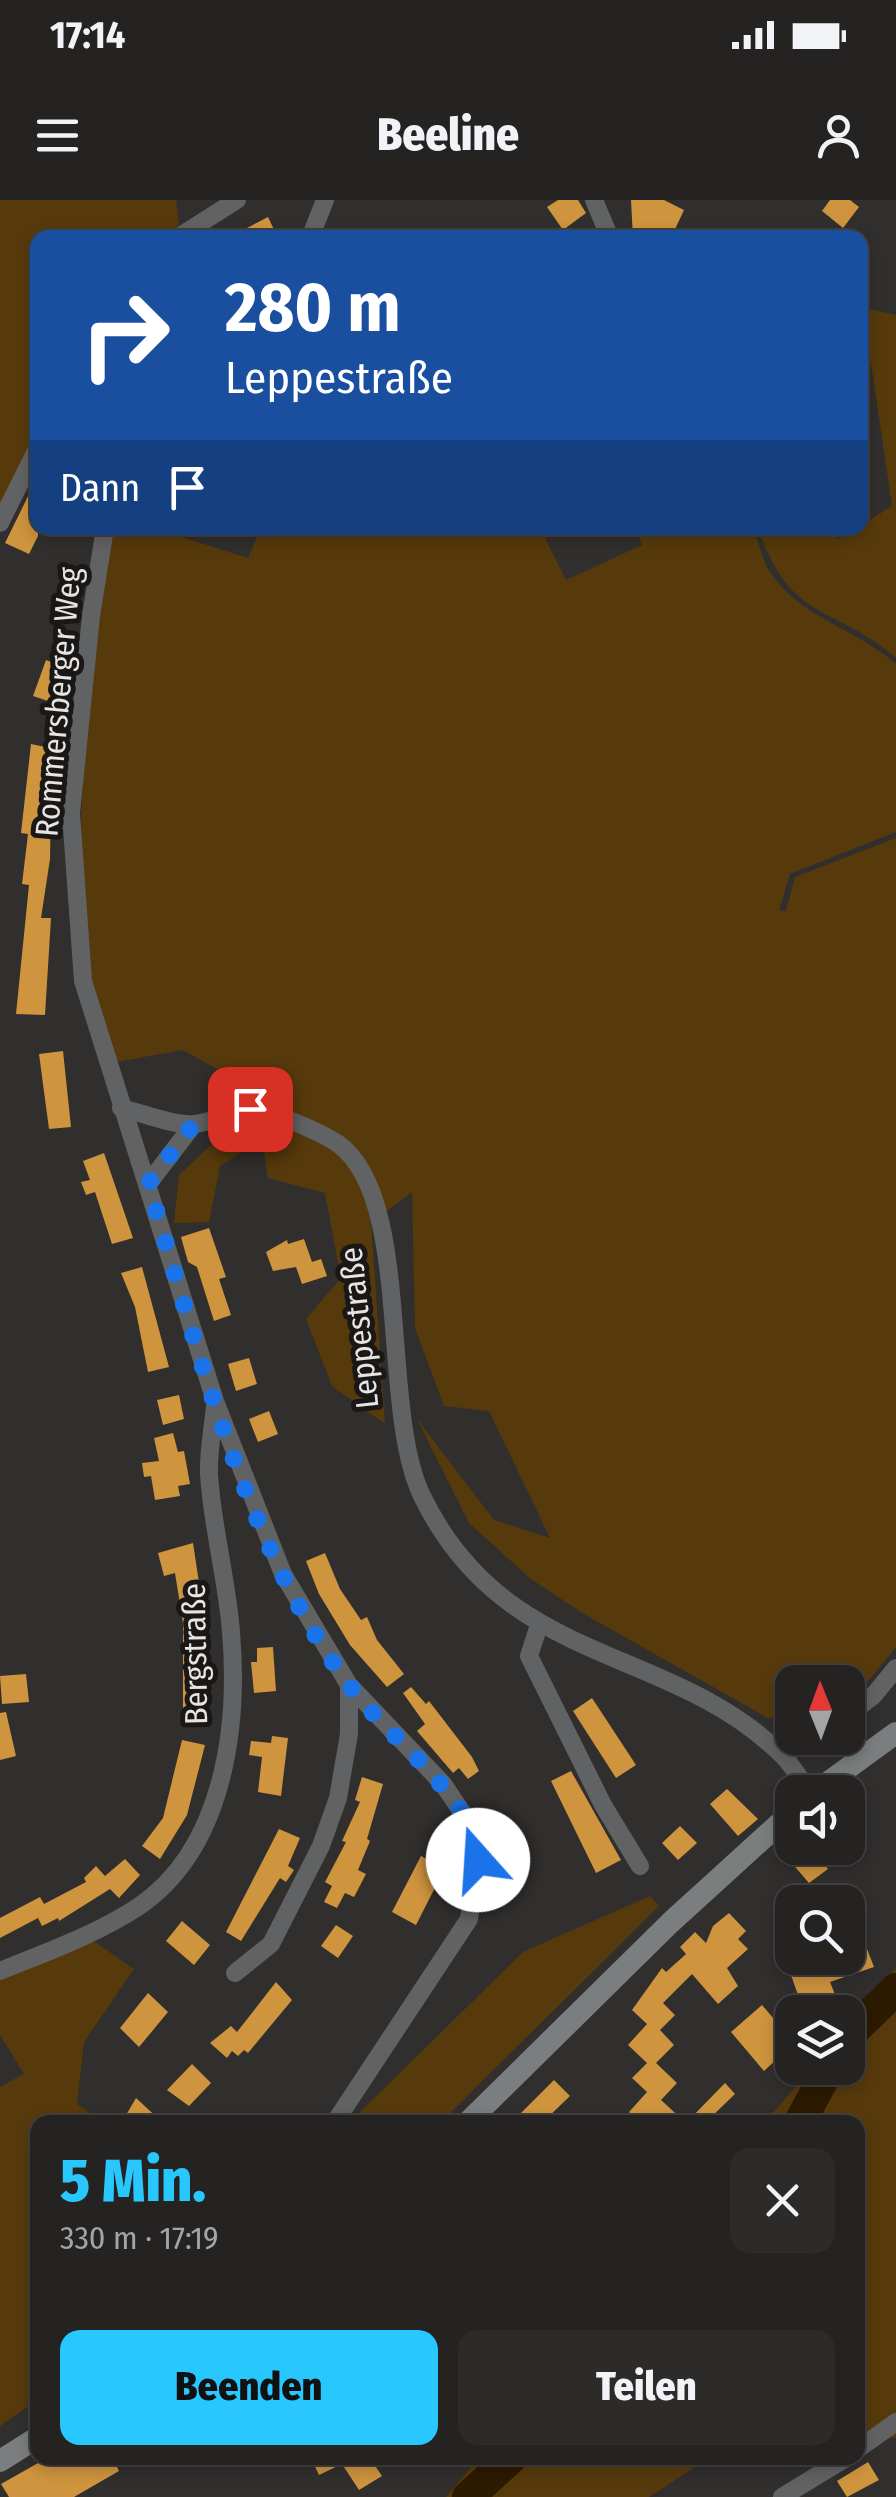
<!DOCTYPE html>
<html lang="de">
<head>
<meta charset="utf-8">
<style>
	body { margin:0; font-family:"Fira Sans Condensed",sans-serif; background:#2d2b2a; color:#f1f3f6; height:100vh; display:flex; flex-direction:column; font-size:38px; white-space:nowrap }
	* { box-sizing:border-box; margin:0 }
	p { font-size:32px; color:#a3a4a5 }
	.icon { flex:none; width:55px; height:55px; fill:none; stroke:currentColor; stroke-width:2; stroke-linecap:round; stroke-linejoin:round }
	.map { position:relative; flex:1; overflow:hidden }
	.details { position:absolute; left:30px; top:1915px; width:835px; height:350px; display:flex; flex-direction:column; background:#252322; border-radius:20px; box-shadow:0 5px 15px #0003,0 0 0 2px #424040 }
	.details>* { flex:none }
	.hud { position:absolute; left:30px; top:30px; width:838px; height:305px; border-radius:20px; box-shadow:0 5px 15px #0003,0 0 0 2px #424040; background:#1a4fa0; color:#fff; overflow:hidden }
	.needle { width:65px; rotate:359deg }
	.tools { position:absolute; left:775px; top:1465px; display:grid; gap:20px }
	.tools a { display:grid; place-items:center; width:90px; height:90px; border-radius:20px; background:#252322; box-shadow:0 5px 15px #0003,0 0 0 2px #424040; font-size:50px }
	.pin { position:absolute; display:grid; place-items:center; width:85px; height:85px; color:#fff; margin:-42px; border-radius:20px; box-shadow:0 5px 15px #0006 }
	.me { position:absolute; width:110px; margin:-55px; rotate:341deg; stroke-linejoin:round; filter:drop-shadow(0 0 8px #0008) }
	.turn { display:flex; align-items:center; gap:35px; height:210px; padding:0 30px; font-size:45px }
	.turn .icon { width:130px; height:130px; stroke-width:2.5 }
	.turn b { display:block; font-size:70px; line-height:85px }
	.then { display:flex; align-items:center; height:95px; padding:0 30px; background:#0003; gap:20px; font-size:38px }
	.round { display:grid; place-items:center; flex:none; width:105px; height:105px; border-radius:20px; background:#2d2b2a }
	.overview { display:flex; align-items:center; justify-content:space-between; height:170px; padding:0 30px }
	h1 { font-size:60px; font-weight:800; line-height:75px; color:#28c8ff }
	.cta { display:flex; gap:20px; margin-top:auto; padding:20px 30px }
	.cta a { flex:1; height:115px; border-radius:20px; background:#28c8ff; color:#111; font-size:40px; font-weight:800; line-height:115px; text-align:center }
	.cta a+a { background:#2d2b2a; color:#f1f3f6 }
	.status { display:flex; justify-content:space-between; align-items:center; height:70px; padding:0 50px; background:#252322; direction:ltr }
	.status svg { height:28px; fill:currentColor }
	header { display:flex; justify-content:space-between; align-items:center; height:130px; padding:0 30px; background:#252322; font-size:45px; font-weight:800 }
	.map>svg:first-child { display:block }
	.green { fill:#573a0c }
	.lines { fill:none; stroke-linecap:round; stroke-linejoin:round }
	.river { stroke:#2c1a01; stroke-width:32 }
	.building { fill:#ce943e }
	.minor { stroke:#606263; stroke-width:18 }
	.secondary { stroke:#7b7e7f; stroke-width:22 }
	.route { stroke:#1a73e8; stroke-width:18; stroke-dasharray:0 32.4 }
	.labels { text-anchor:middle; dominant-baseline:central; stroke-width:10; stroke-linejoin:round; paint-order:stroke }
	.street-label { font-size:32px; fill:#e7e5e4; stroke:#191817 }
</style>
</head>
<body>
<div class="status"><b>17:14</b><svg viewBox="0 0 49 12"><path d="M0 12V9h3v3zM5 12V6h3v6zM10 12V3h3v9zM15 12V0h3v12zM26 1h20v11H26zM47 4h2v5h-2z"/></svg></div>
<header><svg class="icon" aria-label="menu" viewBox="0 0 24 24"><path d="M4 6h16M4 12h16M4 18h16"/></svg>Beeline<svg class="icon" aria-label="person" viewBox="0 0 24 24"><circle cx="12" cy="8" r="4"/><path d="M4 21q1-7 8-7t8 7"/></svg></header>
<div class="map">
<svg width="896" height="2297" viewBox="0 0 896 2297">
	<rect width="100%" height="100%" fill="#312f2d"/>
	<path class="green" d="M0,0H176L179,24L168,37L38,38L37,237L0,312Z
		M863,108L896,115V458C831,402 792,425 758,328H823L839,339L892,306Z
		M110,328H153L248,358L261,328H540L566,380L642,345L636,328H754C758,341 762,360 770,372C801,419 856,428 896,464V632L790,674L779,710L786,711L795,677L896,638V1447L848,1506V1482H792V1516L768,1518L584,1414L531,1379L469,1323L417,1219L494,1320L550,1338L489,1211L444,1206L415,1128L412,992L371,1023L385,1224L332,1186L306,1119L341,1078L325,993L268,978L262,939L220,966L209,1022L174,1023L179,975L232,925L270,899L183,850L110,863C102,835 89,804 86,775C72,631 88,470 110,328Z
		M650,1696L659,1706L450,1913L436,1922H350L523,1752Z
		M86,1736L134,1769L84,1842L77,1904L104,1922H38L37,2200L0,2226V1887L24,1874L0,1835V1770Z
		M896,1768V2238L866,2240L858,2229V1922H765L812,1868H848V1825Z
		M479,2258H709L649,2297H446Z"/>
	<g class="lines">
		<path class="river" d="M848,1836L896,1789
			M800,1922L829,1868
			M468,2297L511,2258"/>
	</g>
	<path class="building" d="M558,0H578L586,13L563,30L547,7Z
		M631,0H664L684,10L671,38H633Z
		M830,0H850L859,7L843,28L822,11Z
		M268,17L278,38H228Z
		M38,276V336L29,354L5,343Z
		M46,460L67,468L54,503L33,496Z
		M31,544L55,549L44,595L51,596L50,659L41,718H51L45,815L16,814L29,685L22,684L28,634L21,633Z
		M63,851L71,927L49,929L39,854Z
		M104,953L133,1038L112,1044L95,992L86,995L81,982L90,980L83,961Z
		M209,1028L226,1077L219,1079L231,1115L214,1121L197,1067L188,1062L181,1037Z
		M304,1039L312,1062L321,1059L327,1076L302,1084L296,1067L273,1071L266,1052L287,1040L288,1044Z
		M142,1067L169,1167L148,1172L135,1107L121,1073Z
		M249,1158L257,1184L236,1191L228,1164Z
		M179,1195L184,1219L163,1225L157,1200Z
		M269,1211L278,1234L258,1242L249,1219Z
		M173,1233L178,1252L184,1251L190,1284L178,1286L180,1296L155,1300L151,1276L144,1277L142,1263L159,1261L154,1238Z
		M193,1343L206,1429L205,1515H183V1423L175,1373L164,1376L158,1353Z
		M325,1353L340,1389L361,1420L367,1417L377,1440L404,1474L387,1487L350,1445L319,1394L306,1361Z
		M273,1447L276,1491L254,1493L251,1462H257V1448Z
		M26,1474L29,1502L2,1504L0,1476Z
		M411,1487L426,1504L429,1501L472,1557L479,1571L468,1579L459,1568L453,1573L417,1531L425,1524L403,1493Z
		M592,1498L636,1565L616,1578L573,1511Z
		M6,1512L16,1556L0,1560V1513Z
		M272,1536L288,1538L281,1596L258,1592L262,1557L249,1555L251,1541L271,1543Z
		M182,1540L205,1545L187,1615L160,1659L142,1646L163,1618Z
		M571,1571L621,1660L596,1673L551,1581Z
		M362,1577L383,1584L367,1639L370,1641L358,1670L366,1674L354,1697L345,1693L337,1708L324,1702L332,1686L325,1682L346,1642L342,1641L360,1602L355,1600Z
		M727,1589L758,1619L738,1636L710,1604Z
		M680,1626L697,1643L678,1660L662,1643Z
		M279,1629L300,1638L288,1666L294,1670L286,1682L280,1678L241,1741L226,1732Z
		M800,1648H810L828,1669L809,1683L790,1661Z
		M421,1656L445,1668L416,1725L392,1712Z
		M125,1659L140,1675L119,1698L110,1689L59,1721L58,1718L42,1726L38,1718L0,1738V1718L40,1697L44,1704L86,1682L84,1678L96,1666L105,1676Z
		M849,1702L874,1767L830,1782L838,1802L804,1812L785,1758H848Z
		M729,1713L746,1731L738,1739L748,1749L727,1768L738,1786L718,1804L692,1774L663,1803L675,1815L660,1830L674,1845L656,1863L677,1883L661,1900L685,1922H639L629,1912L647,1892L632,1878L647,1863L628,1845L647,1824L632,1810L662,1768L666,1772L686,1754L680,1747L695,1732L706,1743L713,1726Z
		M182,1721L210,1745L194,1765L166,1741Z
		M336,1725L353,1736L338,1758L321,1746Z
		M276,1782L292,1800L248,1853L244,1850L238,1856L232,1851L227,1858L210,1843L231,1826L237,1832Z
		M148,1793L168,1812L139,1847L120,1828Z
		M762,1805L792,1840V1845L764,1871L731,1832Z
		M192,1864L211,1883L189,1906L167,1890Z
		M554,1880L570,1896L543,1922H527L519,1915Z
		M725,1883L735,1894L706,1922H687Z
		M136,1898L162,1922H122Z
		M47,2258H132L117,2267L119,2271L74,2297H9L1,2284Z
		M311,2258H370L382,2276L359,2290L342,2264L319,2275Z
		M868,2262L879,2280L847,2297L837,2281Z"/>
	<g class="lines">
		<path class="minor" d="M594,0L610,38
			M177,38L237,0
			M310,38L325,0
			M0,323L38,247
			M105,328L91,416L71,613L83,781L215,1201L283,1374L349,1485L443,1584L470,1624L478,1659L469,1719L335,1922
			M121,908C143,913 173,926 195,924C212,922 229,913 246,910C265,907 320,932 337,943C414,996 379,1207 422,1296C506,1469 670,1443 783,1556C793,1566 801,1581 810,1592
			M148,984L193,925
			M539,1425L529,1456L603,1605L640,1666
			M848,1515L873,1496L896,1468
			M784,1556L806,1538
			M0,1771C47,1752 95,1735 138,1707C224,1649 239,1527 231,1432C227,1379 212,1326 209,1274C208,1252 213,1228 215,1206
			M235,1773L271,1744L321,1646L338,1598L349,1534V1485
			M858,2249L896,2222
			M782,2297L846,2258"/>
		<path class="secondary" d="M815,1592L896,1533
			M468,1922L670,1723L792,1612
			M0,2261L38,2237"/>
	</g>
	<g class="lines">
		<path class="route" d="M250,909L193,925L148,984C199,1149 244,1344 349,1485C381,1527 425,1560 456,1604L470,1624L478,1660"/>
	</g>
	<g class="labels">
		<g class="street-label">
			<text transform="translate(58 502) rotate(-85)">Rommersberger Weg</text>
			<text transform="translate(359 1128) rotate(-96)">Leppestraße</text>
			<text transform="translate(195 1454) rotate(-91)">Bergstraße</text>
		</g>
	</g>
</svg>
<div class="tools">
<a><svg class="needle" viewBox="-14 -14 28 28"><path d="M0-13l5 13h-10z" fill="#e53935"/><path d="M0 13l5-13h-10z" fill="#a3a4a5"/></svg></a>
<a><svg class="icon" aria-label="sound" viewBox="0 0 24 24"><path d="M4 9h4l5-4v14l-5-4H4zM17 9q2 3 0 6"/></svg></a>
<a><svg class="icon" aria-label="search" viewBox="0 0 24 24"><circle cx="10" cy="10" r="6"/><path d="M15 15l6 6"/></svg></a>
<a><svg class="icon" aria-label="layers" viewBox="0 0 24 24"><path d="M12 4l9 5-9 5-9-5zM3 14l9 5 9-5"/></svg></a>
</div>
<div class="pin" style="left:250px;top:909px;background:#d93025"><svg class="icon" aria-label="arrive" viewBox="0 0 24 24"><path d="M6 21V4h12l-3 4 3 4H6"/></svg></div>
<svg class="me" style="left:478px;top:1660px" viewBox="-20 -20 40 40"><circle r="19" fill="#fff"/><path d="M0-13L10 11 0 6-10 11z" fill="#1a73e8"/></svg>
<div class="hud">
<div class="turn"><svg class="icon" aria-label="right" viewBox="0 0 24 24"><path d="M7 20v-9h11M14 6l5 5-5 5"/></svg><div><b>280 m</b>Leppestraße</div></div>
<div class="then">Dann<svg class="icon" aria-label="arrive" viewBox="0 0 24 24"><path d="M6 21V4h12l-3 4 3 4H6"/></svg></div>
</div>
<section class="details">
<div class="overview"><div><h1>5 Min.</h1><p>330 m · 17:19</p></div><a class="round"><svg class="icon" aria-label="close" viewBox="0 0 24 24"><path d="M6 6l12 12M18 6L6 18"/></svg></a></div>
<div class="cta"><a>Beenden</a><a>Teilen</a></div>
</section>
</div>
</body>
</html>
